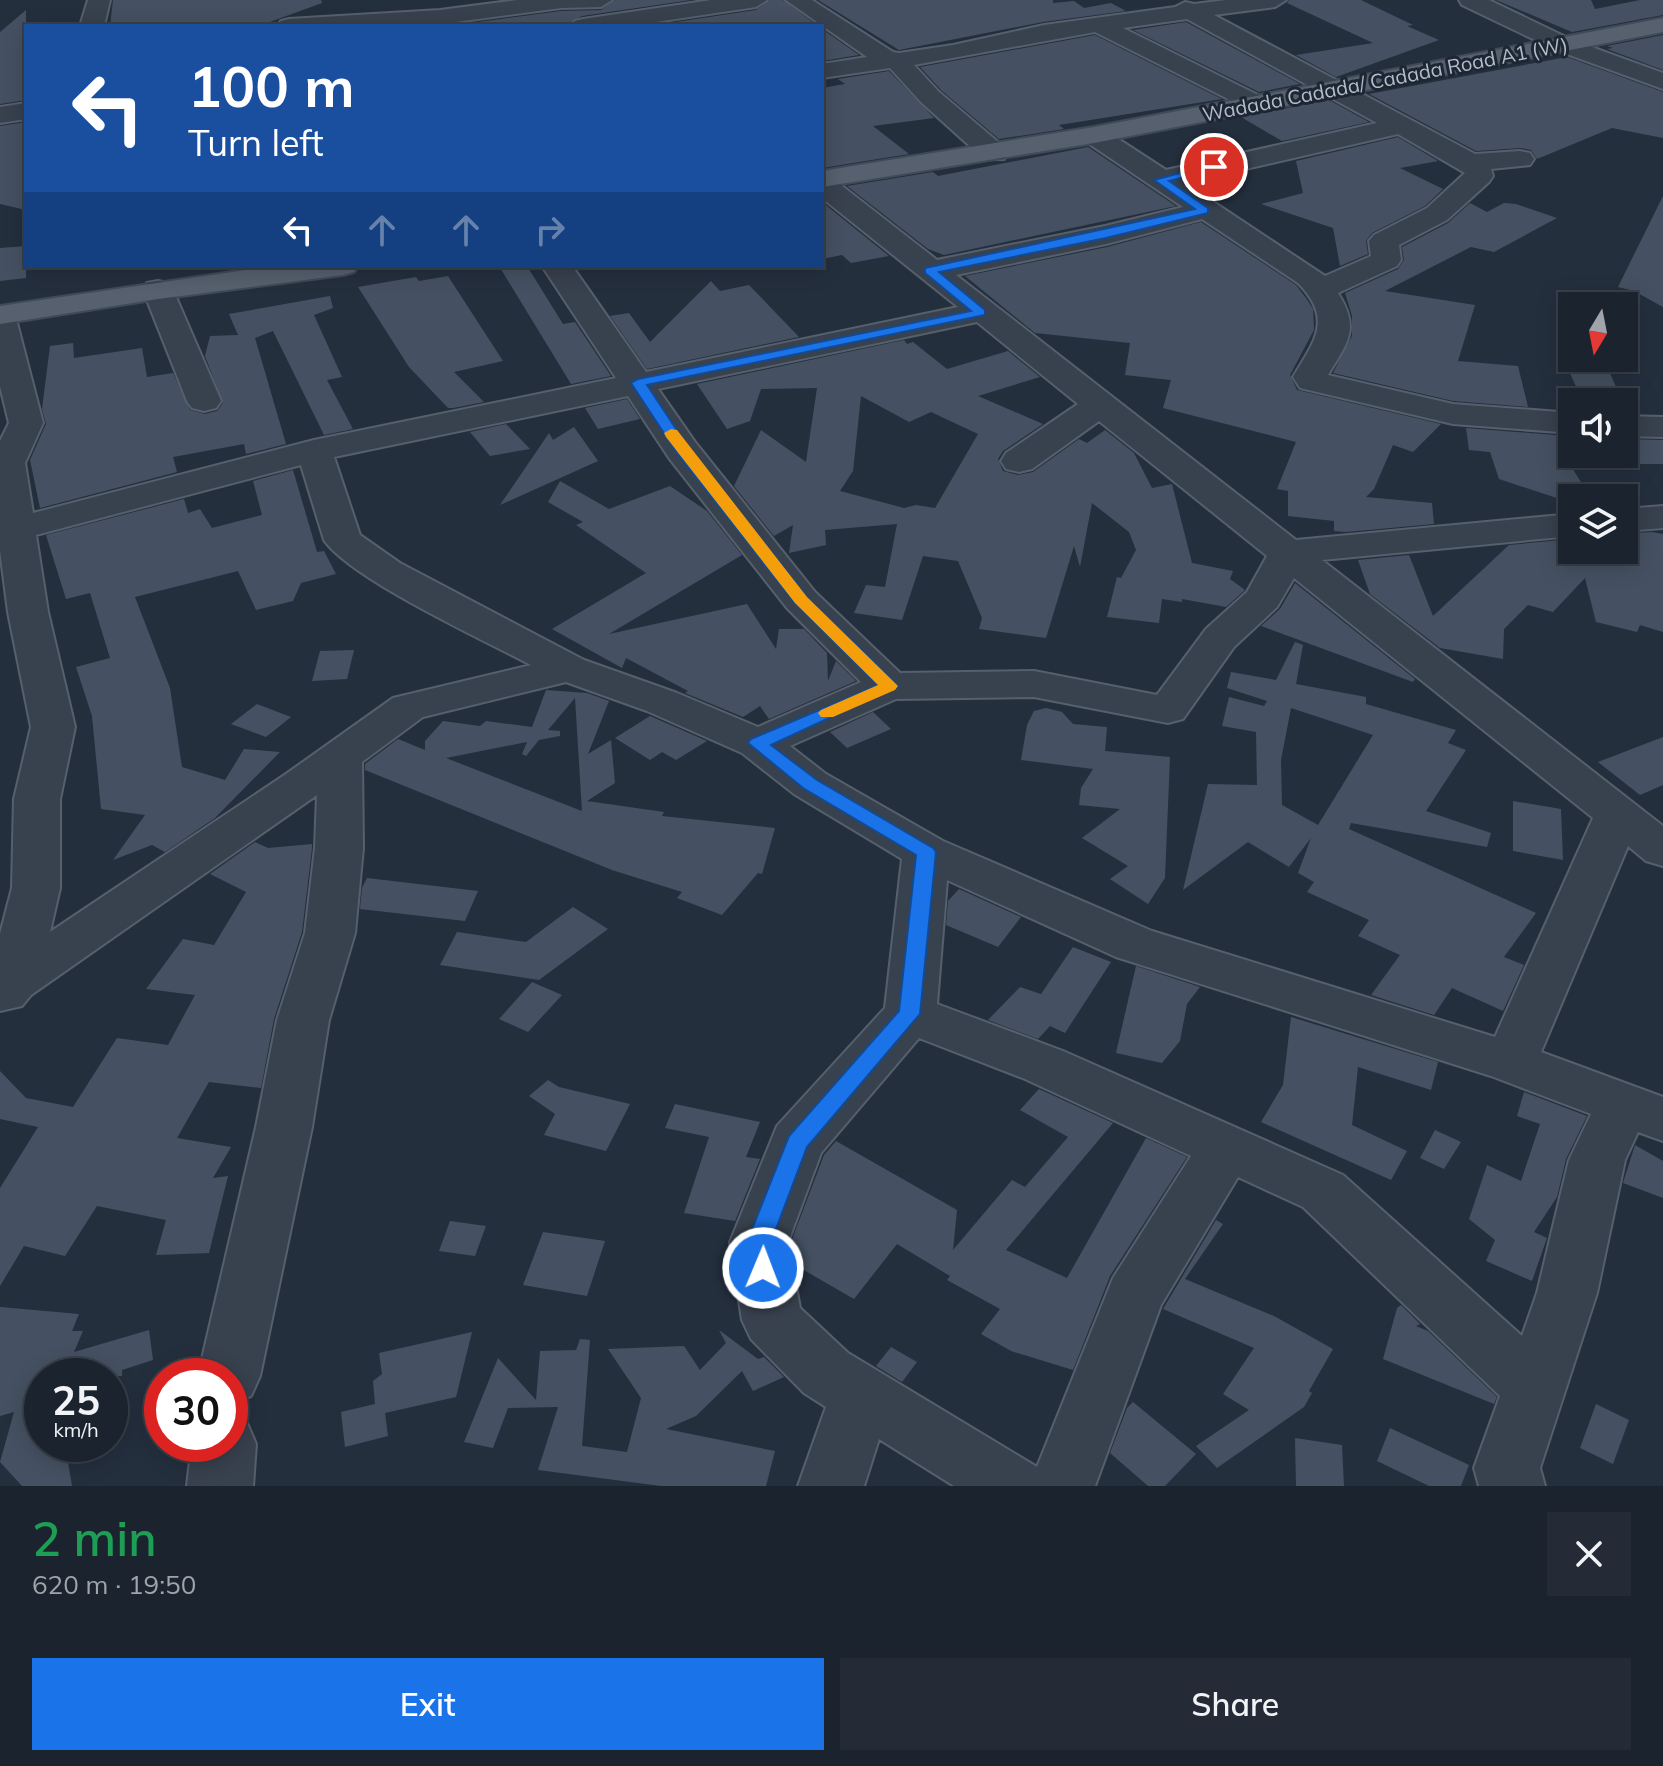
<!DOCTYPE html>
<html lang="en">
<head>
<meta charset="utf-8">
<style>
	body { margin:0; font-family:Mulish,sans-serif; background:#242b36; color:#f1f3f6; height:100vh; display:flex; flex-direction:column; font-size:30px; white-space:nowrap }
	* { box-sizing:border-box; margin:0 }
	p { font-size:26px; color:#a0a4aa }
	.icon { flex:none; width:44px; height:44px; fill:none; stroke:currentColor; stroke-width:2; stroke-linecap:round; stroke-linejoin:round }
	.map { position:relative; height:1486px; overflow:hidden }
	.details { display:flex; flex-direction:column; background:#1b232e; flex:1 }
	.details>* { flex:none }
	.guide { position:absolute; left:24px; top:24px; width:800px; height:244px; border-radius:0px; box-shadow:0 4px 20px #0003,0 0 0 2px #39404a; background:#1a4fa0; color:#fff; overflow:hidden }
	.needle { width:52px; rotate:190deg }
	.controls { position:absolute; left:1558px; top:292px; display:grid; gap:16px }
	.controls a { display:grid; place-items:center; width:80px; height:80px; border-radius:0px; background:#1b232e; box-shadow:0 4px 20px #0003,0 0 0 2px #39404a; font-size:40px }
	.speed { position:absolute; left:24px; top:1358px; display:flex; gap:16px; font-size:40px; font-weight:700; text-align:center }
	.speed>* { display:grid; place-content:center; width:104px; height:104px; border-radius:50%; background:#1b232e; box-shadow:0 4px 20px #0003,0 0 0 2px #39404a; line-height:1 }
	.speed small { font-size:20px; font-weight:400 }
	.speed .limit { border:12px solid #d22; background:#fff; color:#111 }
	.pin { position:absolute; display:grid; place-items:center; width:68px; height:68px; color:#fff; margin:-34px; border:4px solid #fff; border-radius:50%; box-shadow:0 2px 8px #0007 }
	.me { position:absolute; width:88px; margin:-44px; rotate:1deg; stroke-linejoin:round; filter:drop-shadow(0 0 6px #0008) }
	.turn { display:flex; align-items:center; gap:28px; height:168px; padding:0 32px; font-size:36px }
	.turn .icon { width:104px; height:104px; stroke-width:2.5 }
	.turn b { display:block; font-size:56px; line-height:68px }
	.lanes { display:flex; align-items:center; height:76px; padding:0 32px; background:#0003; justify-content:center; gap:40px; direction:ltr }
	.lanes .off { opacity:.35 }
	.round { display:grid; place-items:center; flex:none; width:84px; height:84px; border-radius:0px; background:#242b36 }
	.headline { display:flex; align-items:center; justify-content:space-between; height:136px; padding:0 32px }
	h1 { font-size:48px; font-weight:600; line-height:60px; color:#1e9e55 }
	.action { display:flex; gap:16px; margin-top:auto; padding:16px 32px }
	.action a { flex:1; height:92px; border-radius:0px; background:#1a73e8; color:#fff; font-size:32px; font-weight:600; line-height:92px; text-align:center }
	.action a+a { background:#242b36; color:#f1f3f6 }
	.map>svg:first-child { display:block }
	.building { fill:#455162; fill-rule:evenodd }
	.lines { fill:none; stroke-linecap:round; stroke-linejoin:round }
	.minor-casing { stroke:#565f6c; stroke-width:4 }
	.major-casing { stroke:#414a57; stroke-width:4 }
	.minor { fill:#38414e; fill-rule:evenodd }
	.major { fill:#56606e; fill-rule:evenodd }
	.route { fill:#1a73e8; stroke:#114b97; stroke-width:2 }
	.slow { fill:#f59e0b }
	.labels { text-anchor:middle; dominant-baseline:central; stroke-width:6; stroke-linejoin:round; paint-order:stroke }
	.far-street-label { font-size:20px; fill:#b4bcc9; stroke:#1d2633 }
</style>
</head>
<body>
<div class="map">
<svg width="1663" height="1486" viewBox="0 0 1663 1486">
	<rect width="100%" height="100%" fill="#242f3e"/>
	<path class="building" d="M113,0H321L322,3L259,26H110Z
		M615,0H691L582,16L569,24L555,26H448L561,11L601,10Z
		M770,0H783L818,26H649L756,10Z
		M818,0H1053V3L1074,1L1084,8L1111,3L1126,11L1043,22L899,50Z
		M1289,0H1361L1413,25L1407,26L1439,40L1336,77L1296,55L1373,43L1287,3Z
		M1496,0H1591L1595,9L1640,0H1663V15L1572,32Z
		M26,10V100L0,104V32Z
		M1186,22L1300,84L1259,92L1133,30Z
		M822,29L859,55L822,61Z
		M1095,35L1222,99L1059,125L1064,129L999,139L941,90L920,67Z
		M1663,35V70L1607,49L1613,48L1607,46Z
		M1567,57L1663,92V138L1612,128L1537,159L1531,150L1521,148L1476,151L1369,94Z
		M889,71L934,118L873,126L909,154L822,168V88L845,84L838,79Z
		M1329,100L1369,122L1282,141L1241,117Z
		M26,122V210L0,204V126Z
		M1398,137L1438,161L1400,168L1443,189L1425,206L1372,233L1366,241L1368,254L1340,266L1333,228L1261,204L1303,193L1296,161Z
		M1088,147L1176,206L944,255L928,249L847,186L933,172L938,176Z
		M1663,196V307L1634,291L1618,287Z
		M822,202L889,256L851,263L842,255L822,259Z
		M1470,203L1487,212L1504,203L1516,204L1557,218L1494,252L1471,247L1385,291L1475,305L1458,361L1518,366L1528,407L1453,401L1333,373L1352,336V316L1345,293L1398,269L1404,260L1402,247L1448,223Z
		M1201,222L1296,285L1306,298L1313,309L1314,330L1290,375L1297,390L1441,424L1413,452L1393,445L1374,489L1366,497L1432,503L1434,524L1346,532L1334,531V521L1288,516V491L1277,489L1296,442L1163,408L1171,380L1125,375L1130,343L1035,333L965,276L1107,247Z
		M26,246V278L0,281V248Z
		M499,266H527L563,324L575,322L611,376L571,384Z
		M448,276L503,361L454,372L484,402L453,408H448L409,367L358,287L416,277L419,281Z
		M711,281L720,291L749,285L799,337L647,369L610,316L629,313L650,342Z
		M330,296L333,308L314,315L342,377L327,380L353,429L324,435L273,331L255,338L286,444L246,454L244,444L173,457L177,472L40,508L30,460L46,424L42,409L50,346L73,343L74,358L142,348L147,377L173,373L190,410L205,414L217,411L223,403L205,356L210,336L238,335L229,314Z
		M904,340L907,344L913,342L947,369L1008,351L1040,377L978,396L1043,424L1003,451L998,459L1003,471L1018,475L1033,472L1079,439L1087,443L1105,430L1134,453L1152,488L1172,484L1192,563L1233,571L1230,579L1245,590L1226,607L1182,599V602L1162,599L1159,623L1107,617L1117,577L1121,578L1136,550L1129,532L1092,503L1080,567L1074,546L1046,638L979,629L982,618L958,561L923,556L902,620L854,613L866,585L885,587L897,524L825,530L826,545L789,553L793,525L774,536L734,486L761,430L806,462L817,388L761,389L750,421L727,429L697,384ZM861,396L909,422L931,412L978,434L935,508L916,505L904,508L840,491L853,471Z
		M1578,358H1603L1623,402H1583L1569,371L1581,372Z
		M627,399L640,419L598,429L585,408Z
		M506,424L530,449L490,456L470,432Z
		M574,427L598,461L500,505L549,433L553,440Z
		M1466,428L1568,436L1576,463H1569L1591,498H1572V503L1499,479L1490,452L1469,450Z
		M1624,439L1663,440V464H1624Z
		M293,470L317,552L324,551L336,574L301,583L293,601L256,610L238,571L135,597L170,688L182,767L225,780L244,749L280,752L215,818L165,852L152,845L113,860L145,815L101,809L92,716L76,667L110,658L90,593L66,599L46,535L184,499L188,513L200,509L212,528L262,515L253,481Z
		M560,481L609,509L670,486L707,511L742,555L609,634L747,604L776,649L779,629H804L827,653L828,681L836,661L856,681L769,719L760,706L743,717L685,693L688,691L626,658L622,668L552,629L646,573L576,525L583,522L548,502Z
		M1652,532L1663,534V632L1640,625L1637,632L1596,622L1585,578L1553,612L1528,605L1504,629L1503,659L1440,648L1370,594L1358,560L1409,555L1433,616L1509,545L1572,539V550H1624V541L1632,533Z
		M1295,583L1415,679L1413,682L1261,626L1280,609Z
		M1295,642L1303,645L1296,684L1366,697V704L1456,730L1448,743L1466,750L1426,811L1491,833L1487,847L1351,823L1349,829L1536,913L1504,957L1524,965L1503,1011L1452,988L1434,1015L1371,995L1400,955L1358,936L1369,920L1307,892L1314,882L1298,873L1311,838L1289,867L1248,842L1183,890L1208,784L1257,785L1256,732L1222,726L1229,697L1264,706L1267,701L1227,688L1231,672L1276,680ZM1291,708L1373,735L1318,825L1282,805L1281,760Z
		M354,650L347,679L312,681L320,651Z
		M546,690L587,693L609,701L588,754L611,740L615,783L587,801L664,812L662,816L775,828L762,874L758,873L722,915L677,898L682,892L612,870L365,770V764L398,739L425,750V741L443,721L480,726L486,721L532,727ZM575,698L582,811L446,758L527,742L522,754L526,756L539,740L560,736V731L548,730Z
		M257,704L291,717L266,737L231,724Z
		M1046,708L1062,712L1073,724L1107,727L1105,751L1170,757L1165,878L1148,904L1110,879L1128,866L1082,838L1120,809L1079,805L1081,788L1093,769L1021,760L1027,725L1034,711Z
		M873,712L891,729L847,748L830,732Z
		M650,716L707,741L676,760L662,752L650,760L615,738Z
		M1663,737V785L1640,795L1598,762Z
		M1513,801L1561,809L1563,860L1513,851Z
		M255,842L268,848L312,844V848L302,932L274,1019L261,1088L209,1082L177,1138L231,1147L213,1178L228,1176L209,1253L156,1255L166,1220L97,1206L65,1256L24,1246L0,1286V1188L38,1127L0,1119V1071L26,1098L73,1107L117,1038L168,1045L195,995L146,989L183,939L214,945L246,892L210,874Z
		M367,878L478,891L465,921L360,909L362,888Z
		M959,889L1021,917L998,947L946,925L948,901Z
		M573,907L608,929L539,980L440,965L457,932L526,942Z
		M1073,947L1111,962L1065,1033L1050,1026L1038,1039L988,1020L1020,987L1041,994Z
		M1136,966L1200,987L1187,1004L1180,1041L1162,1063L1116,1053Z
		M532,982L562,995L528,1032L499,1019Z
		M1291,1017L1438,1062L1431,1090L1358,1067L1352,1125L1407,1151L1391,1180L1261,1122L1283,1085Z
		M548,1080L559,1087L630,1104L606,1151L544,1135L555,1114L529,1096Z
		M1039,1089L1113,1123L1006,1250L1067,1278L1146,1138L1187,1157L1110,1276L1073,1370L1011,1351L981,1334L1000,1309L947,1280L950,1276L897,1244L854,1299L795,1265L791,1242L824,1155L836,1141L957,1210L953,1250L1012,1180L1025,1187L1068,1137L1020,1110Z
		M1524,1092L1587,1116L1566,1159L1557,1197L1534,1232L1547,1238L1532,1281L1486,1261L1495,1240L1469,1219L1487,1165L1521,1181L1540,1124L1517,1116Z
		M675,1104L760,1122L746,1157L760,1159L735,1221L684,1213L709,1137L665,1128Z
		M1435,1130L1461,1142L1444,1169L1420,1158Z
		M1635,1145L1663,1161V1198L1623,1183Z
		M1216,1220L1223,1224L1185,1279L1274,1316L1333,1349L1309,1391L1312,1393L1304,1407L1217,1468L1196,1446L1249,1410L1223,1394L1254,1348L1163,1309Z
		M450,1221L486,1226L475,1256L439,1251Z
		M543,1232L605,1241L587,1296L523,1285Z
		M1401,1305L1420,1324L1416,1326L1428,1331L1497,1397L1494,1404L1383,1359L1397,1308Z
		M0,1307L79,1314L72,1331H83L74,1352L149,1330L153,1360L122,1370V1376H42V1444H65L72,1486H22L0,1462L14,1412L0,1416Z
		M719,1330L758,1359L764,1357L784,1377L753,1391L742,1371L696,1416L666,1429L775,1451L766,1486H661L538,1470L558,1407L508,1408L493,1448L464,1442L498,1358L536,1400L540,1351L576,1350L580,1339L590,1340L582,1446L627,1452L641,1398L608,1349L684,1346L700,1370L726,1343Z
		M472,1332L456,1397L385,1413L388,1436L345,1447L341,1412L375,1404L373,1381L382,1374L379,1353Z
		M891,1347L917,1362L902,1382L876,1366Z
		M1133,1402L1196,1454L1165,1486H1148L1110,1453L1127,1408Z
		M1596,1404L1629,1420L1613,1464L1580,1448Z
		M1390,1428L1469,1465L1461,1486H1429L1377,1461Z
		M1295,1438L1342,1445L1344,1486H1296Z"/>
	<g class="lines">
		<defs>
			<path id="minor" d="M88,0H110L104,26H80Z
				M517,0H612L601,7L561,8L440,24L277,26L281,21L289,19L440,10Z
				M711,0H767L756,7L629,26H571L575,21L583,19Z
				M786,0H812L893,52L899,53L953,45L1044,25L1175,7L1185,2L1194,4L1226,0H1286L1275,7L1214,15L1475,154L1520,151L1530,153L1534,159L1530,165L1491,169L1493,176L1489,182L1447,220L1399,245L1401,260L1397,266L1338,293C1361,329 1347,343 1328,375L1453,404L1572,413V433L1453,424L1300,388L1293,377C1314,342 1334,319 1298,283L1202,219L1106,244L956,275L1296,540L1572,514V536L1322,560L1663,826V866L1646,861L1628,846L1541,1052L1663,1097V1141L1638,1132L1625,1160L1597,1293L1540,1468L1545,1486H1479L1474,1468L1500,1396L1303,1207L1238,1177L1161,1305L1095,1486H954L879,1439L864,1486H798L826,1407L804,1393L751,1339L742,1320L730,1242L777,1126L885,1008L902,859L794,794L742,753L647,711L566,682L423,717L362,762L363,848L355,933L329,1020L312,1127L260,1376L251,1396L230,1403V1376H198L256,1127L277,1020L305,933L315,848L317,795L31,995L22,1006L0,1011V934L12,888L14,799L31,727L8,612L0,550V441L9,423L0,386V309L11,312L16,319L43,423L25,463L33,513L314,440L616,378L542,266H572L646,372L958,307L822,198V176L832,178L937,260L1105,226L1183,207L1085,141L1081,135L1085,129H1103L1166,170L1377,123L1187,19L1123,28L1266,99L1270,104L1266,109H1248L1095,32L914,65L939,92L1004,147L1007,153L1004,159H984L921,102L890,68L822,78V64L867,57ZM1398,134L1465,173L1427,208L1374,235L1369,241L1371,256L1325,276L1185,183ZM977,322L1078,404L1006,453L1001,461L1006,469L1019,472L1032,469L1099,421L1267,556L1247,592L1206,629L1157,695L1034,671L900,673L815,592L695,442L658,389ZM628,396L669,458L787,608L861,682L758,727L677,693L584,660L400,563L360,535L334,457ZM301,465L324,540C351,579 484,640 531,665L393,698L286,774L50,932L60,888V799L75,727L48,612L36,535ZM1294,578L1593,818L1495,1037L1152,931L943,841L826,774L790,746L896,699L1034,697L1168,723L1183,719L1234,647L1277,607ZM947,880L1116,957L1491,1076L1591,1114L1569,1160L1537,1293L1522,1336L1343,1175L1063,1051L937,1004ZM919,1038L1025,1079L1191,1156L1113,1278L1037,1467L848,1353L800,1308L788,1242L821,1153Z
				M1459,0H1489L1572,40L1663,73V89L1556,50L1462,5Z
				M26,103V119L0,123V107Z
				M158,281L169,283L173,290L221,401L216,408L204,411L192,408L187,401L143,290L147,283Z
				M1624,416L1663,417V437L1624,436Z
				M1663,506V528L1624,531V509Z
				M230,1417L247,1423L256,1444L253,1486H187L192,1444H230Z"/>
			<path id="major" d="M1663,18V32L1094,143L822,187V171L1094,127Z
				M273,266H358L354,272L343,275L158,299L0,324V306Z"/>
		</defs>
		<use href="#minor" class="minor-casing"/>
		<use href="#major" class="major-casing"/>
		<use href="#minor" class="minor"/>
		<use href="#major" class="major"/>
	</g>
	<path class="route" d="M1214,164L1218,165V169L1169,181L1208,208V213L1106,238L939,272L985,310V315L647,385L688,447L807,597L898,686L771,745L817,780L933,848L936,852L920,1014L807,1147L771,1242L775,1268L772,1275L763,1278L754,1275L747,1242L789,1136L899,1011L916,855L803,788L748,743L751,739L878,685L795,603L677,453L631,383L638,379L971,311L925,273V268L1195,209L1154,180Z"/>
	<path class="slow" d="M671,429L677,430L807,597L895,683L898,686L895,690L833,717H821L818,713L821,710L878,685L795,603L666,437L664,433Z"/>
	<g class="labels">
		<g class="far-street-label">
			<text transform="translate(1385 79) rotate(-11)">Wadada Cadada/ Cadada Road A1 (W)</text>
		</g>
	</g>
</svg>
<div class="controls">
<a><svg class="needle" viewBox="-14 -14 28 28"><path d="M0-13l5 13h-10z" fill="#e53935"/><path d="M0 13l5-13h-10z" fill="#a0a4aa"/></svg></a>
<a><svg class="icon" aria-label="sound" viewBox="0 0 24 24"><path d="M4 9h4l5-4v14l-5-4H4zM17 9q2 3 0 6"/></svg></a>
<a><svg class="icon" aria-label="layers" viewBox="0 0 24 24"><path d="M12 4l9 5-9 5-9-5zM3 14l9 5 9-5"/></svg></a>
</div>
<div class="speed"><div>25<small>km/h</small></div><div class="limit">30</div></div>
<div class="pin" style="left:1214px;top:167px;background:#d93025"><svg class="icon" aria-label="arrive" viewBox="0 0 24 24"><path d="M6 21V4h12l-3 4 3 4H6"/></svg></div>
<svg class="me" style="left:763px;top:1268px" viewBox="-20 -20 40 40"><circle r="17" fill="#1a73e8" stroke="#fff" stroke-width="3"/><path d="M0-11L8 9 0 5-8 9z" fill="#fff"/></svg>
<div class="guide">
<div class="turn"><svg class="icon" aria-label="left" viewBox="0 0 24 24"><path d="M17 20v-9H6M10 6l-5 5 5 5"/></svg><div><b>100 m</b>Turn left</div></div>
<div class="lanes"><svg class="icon" aria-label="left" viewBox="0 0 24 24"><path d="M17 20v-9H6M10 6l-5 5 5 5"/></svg><svg class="icon off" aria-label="ahead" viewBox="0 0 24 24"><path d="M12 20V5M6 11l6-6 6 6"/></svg><svg class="icon off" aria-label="ahead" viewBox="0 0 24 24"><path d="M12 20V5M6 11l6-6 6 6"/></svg><svg class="icon off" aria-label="right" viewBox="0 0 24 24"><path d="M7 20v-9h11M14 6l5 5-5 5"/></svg></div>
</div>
</div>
<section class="details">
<div class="headline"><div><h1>2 min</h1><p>620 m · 19:50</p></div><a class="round"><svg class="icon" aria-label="close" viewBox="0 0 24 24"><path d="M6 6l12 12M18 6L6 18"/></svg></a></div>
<div class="action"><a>Exit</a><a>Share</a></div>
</section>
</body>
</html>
